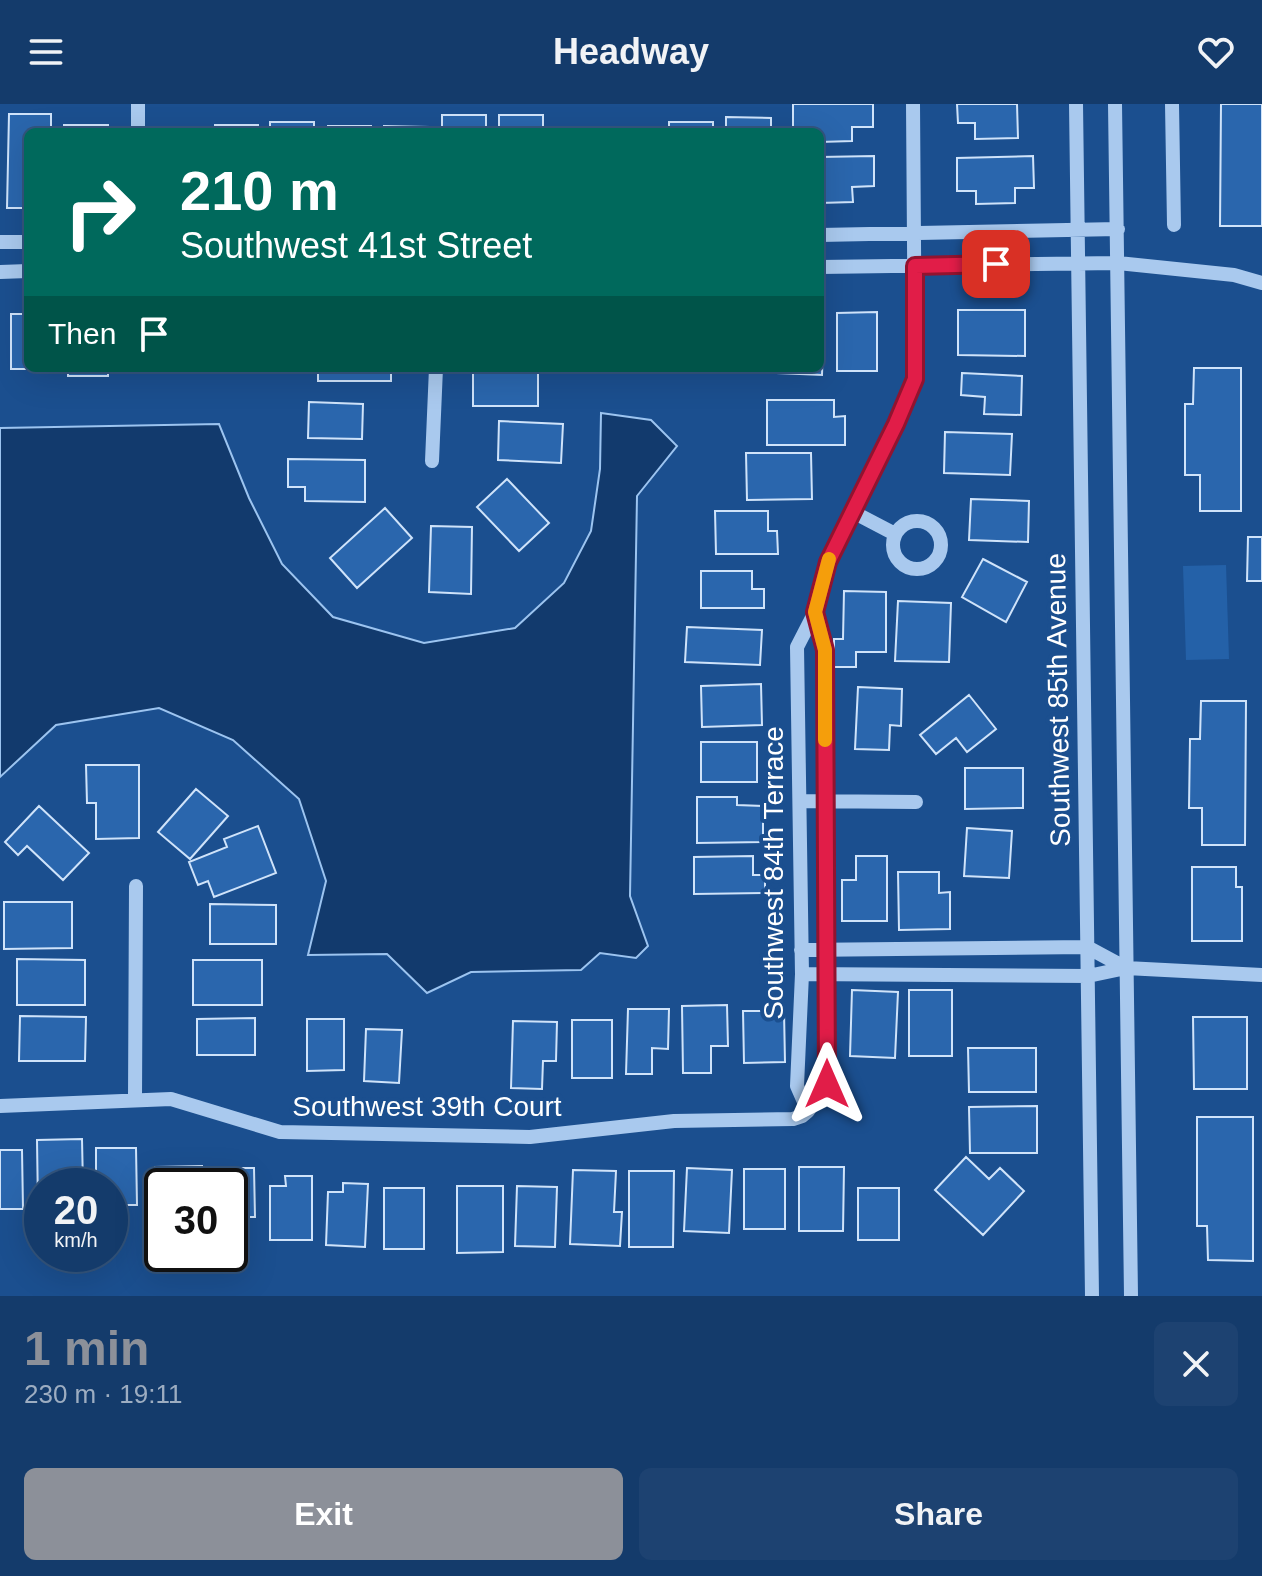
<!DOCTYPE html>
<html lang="en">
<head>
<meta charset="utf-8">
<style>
	body { margin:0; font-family:Arial,sans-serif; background:#1d4271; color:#f1f3f6; height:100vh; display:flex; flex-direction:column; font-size:30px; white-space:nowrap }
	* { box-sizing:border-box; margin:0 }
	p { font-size:26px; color:#9dadc1 }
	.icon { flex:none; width:44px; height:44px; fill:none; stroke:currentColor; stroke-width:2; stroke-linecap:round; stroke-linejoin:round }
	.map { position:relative; height:1192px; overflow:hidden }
	.drawer { display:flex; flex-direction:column; background:#143b6b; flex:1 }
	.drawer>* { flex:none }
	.guide { position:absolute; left:24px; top:24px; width:800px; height:244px; border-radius:12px; box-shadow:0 8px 32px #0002,0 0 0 2px #33557e; background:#00695c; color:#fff; overflow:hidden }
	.speed { position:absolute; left:24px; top:1064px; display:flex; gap:16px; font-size:40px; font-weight:700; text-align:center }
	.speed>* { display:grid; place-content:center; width:104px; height:104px; border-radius:50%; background:#143b6b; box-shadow:0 8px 32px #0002,0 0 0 2px #33557e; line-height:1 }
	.speed small { font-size:20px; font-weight:400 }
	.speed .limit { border:4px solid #111; border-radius:12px; background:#fff; color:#111 }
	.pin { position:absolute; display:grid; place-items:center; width:68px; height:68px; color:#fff; margin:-34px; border-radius:16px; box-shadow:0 4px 12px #0006 }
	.me { position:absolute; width:88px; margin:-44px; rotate:0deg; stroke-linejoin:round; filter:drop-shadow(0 0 6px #0008) }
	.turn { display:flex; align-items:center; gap:28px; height:168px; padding:0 24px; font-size:36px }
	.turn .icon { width:104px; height:104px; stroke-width:2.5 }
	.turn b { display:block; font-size:56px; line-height:68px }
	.then { display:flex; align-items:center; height:76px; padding:0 24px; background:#0003; gap:16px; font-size:30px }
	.round { display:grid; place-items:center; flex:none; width:84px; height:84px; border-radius:12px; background:#1d4271 }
	.headline { display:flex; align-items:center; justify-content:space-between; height:136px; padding:0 24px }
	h1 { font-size:48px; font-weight:700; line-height:60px; color:#8c9099 }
	.action { display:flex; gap:16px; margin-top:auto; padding:16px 24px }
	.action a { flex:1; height:92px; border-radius:12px; background:#8c9099; color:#fff; font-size:32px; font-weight:700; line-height:92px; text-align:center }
	.action a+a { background:#1d4271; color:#f1f3f6 }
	header { display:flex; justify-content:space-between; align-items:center; height:104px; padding:0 24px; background:#143b6b; font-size:36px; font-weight:700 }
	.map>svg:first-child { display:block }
	.green { fill:#2461a8 }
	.water { fill:#123a6d; stroke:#9cc4f0; stroke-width:2 }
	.building { fill:#2a66ad; stroke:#cfe3fa; stroke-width:2 }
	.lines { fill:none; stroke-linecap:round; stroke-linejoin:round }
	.minor { stroke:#a9c9ee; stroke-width:14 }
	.route-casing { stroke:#92132f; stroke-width:20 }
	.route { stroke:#e11d48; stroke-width:14 }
	.slow { stroke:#f59e0b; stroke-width:14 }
	.labels { text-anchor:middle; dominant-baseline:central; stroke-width:8; stroke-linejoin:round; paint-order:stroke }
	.street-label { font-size:28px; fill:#fff; stroke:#1b4f8f }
</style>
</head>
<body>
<header><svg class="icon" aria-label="menu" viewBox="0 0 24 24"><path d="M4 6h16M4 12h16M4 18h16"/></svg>Headway<svg class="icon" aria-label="heart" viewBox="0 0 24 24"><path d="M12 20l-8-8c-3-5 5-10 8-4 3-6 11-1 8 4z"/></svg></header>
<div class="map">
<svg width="1262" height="1192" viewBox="0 0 1262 1192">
	<rect width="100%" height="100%" fill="#1b4f8f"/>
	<path class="green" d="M1226,461L1229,555L1186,556L1183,462Z"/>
	<path class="water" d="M601,309L651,316L677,342L637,392L630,792L648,842L636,854L600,849L581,866L471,868L427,889L387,850L308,851L326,777L299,695L233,636L159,604L56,621L0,673V324L219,320L249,394L282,460L333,513L424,539L515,524L564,479L591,427L600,365Z"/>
	<path class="building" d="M793,0H873V23H852V37L820,38V28H793Z
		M957,0H1017L1018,34L975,35V19H958Z
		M1221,0H1262V122H1220Z
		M9,10H51V28H28V104H7Z
		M442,11H486V28H442Z
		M499,11H543V28H499Z
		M726,13L771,14V28H726Z
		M270,18H314V28H270Z
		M669,18H713V28H669Z
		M64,21H108V28H64Z
		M215,21H258V28H215Z
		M328,22H371V28H328Z
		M384,22L429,23V28H384Z
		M156,23H201V28H156Z
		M613,23H656V28H613Z
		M874,52V82L852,83L853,98L820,99V53Z
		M1033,52L1034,84H1015V99L976,100V87H957V54Z
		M820,203H824L822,271L777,269V264H820Z
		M958,206H1025V252L958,251Z
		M877,208V267H837V209Z
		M11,210H28V264L50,265H11Z
		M68,264H108V272H68Z
		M236,264H280L279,269L236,267Z
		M318,264H391V277H318Z
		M473,264H538V302H473Z
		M1194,264H1241V407H1200V371H1185V300H1193Z
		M962,269L1022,272L1021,311L984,310L985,293L961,291Z
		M767,296H834V313L845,312V341H767Z
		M309,298L363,300L362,335L308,334Z
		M499,317L563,320L561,359L498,356Z
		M945,328L1012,330L1010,371L944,369Z
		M746,349H811L812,395L747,396Z
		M288,355L365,356V398L305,397V383H288Z
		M507,375L549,419L519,447L477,403Z
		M971,395L1029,397L1028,438L969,436Z
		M385,404L412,434L357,484L330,454Z
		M715,407H768V427H777L778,450H716Z
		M431,422L472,423L471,490L429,488Z
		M1248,433H1262V477H1247Z
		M983,455L1027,478L1006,518L962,493Z
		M701,467H752V485H764V504H701Z
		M844,487L886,488V548H856V563H834V535H843Z
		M898,497L951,499L949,558L895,557Z
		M687,523L762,526L760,561L685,558Z
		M761,580L762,621L702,623L701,582Z
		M858,583L902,585L901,622L890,621L889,646L855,645Z
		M969,591L996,625L967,648L956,634L936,650L920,631Z
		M1201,597H1246L1245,741H1202V704H1189L1190,635H1200Z
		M701,638H757V678H701Z
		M86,661H139V734L96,735V699H87Z
		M965,664H1023V704L965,705Z
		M196,685L228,712L190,755L158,728Z
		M697,693H737V701L763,702V738L697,739Z
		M39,702L89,749L63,776L27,742L18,751L5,738Z
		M258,722L276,769L214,793L208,777L198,781L189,758L227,743L224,735Z
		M967,724L1012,727L1009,774L964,772Z
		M753,752V771H765V789L694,790V753Z
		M856,752H887V817H842V776H856Z
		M1192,763H1236V783H1242V837H1192Z
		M898,768H939V789L950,788V825L899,826Z
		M4,798H72V844L4,845Z
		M210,800L276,801V840H210Z
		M17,855L85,856V901H17Z
		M193,856H262V901H193Z
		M852,886L898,888L895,954L850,952Z
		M909,886H952V952H909Z
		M727,901L728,942H711V969H683L682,902Z
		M628,905H669L668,945L652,944V970H626Z
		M743,907H784L785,958L744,959Z
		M20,912L86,913L85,957H19Z
		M1193,913H1247V985H1194Z
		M255,914V951H197V915Z
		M307,915H344V966L307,967Z
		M572,916H612V974H572Z
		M513,917L557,918L556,957H543L542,985L511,984Z
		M366,925L402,926L399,979L364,977Z
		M968,944H1036V988H969Z
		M1037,1002V1049H970L969,1003Z
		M1197,1013H1253V1157L1208,1156L1207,1122H1197Z
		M82,1035L83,1082H42V1103H38L37,1036Z
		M96,1044H136L137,1101H110V1082H96Z
		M0,1046H22L23,1105H0Z
		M966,1053L989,1075L1000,1064L1024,1087L983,1131L935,1086Z
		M202,1062V1082H162V1131H156L155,1063Z
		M799,1063H844L843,1127H799Z
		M212,1064H254L255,1113H230V1082H212Z
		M687,1064L732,1066L729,1129L684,1127Z
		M744,1065H785V1125H744Z
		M573,1066L616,1067L614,1108H622L620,1142L570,1140Z
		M629,1067H674L673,1143H629Z
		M285,1072H312V1136H270V1082H286Z
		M343,1079L368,1080L365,1143L326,1141L328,1088H343Z
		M457,1082H503V1148L457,1149Z
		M517,1082L557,1083L555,1143L515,1142Z
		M384,1084H424V1145H384Z
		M858,1084H899V1136H858Z"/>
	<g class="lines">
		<path class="minor" d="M138,0V28
			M1076,0L1092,1192
			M1115,0L1131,1192
			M1172,0L1174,121
			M820,131L1118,125
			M0,138H28
			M820,163L1118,159L1234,171L1262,179
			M0,168L28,167
			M432,357L436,264
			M853,408L895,430
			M893 441a24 24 0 1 1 48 0a24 24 0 1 1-48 0Z
			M800,697L916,698
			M801,846L1087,843L1126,864
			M802,870L1088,872L1126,864L1262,871
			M135,995L136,782
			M0,1002L171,995L280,1028L530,1033L674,1017L793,1015L802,1012L808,1007L827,980L825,546L815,508
			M808,1007L797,982L802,870L797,543L815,508L828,458L896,320L915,275L913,0"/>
	</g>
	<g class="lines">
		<defs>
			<path id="route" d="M827,980L825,546L815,508L828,458L896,320L915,275V162L996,160"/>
		</defs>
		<use href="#route" class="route-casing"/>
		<use href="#route" class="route"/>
		<path class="slow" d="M825,636V546L815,508L829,455"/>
	</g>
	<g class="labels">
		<g class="street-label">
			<text transform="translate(1058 596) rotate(-91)">Southwest 85th Avenue</text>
			<text transform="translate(773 769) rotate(-90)">Southwest 84th Terrace</text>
			<text x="427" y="1002">Southwest 39th Court</text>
		</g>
	</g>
</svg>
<div class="speed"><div>20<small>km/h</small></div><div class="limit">30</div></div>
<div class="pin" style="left:996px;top:160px;background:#d93025"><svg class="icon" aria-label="arrive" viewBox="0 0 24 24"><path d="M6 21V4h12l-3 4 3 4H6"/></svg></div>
<svg class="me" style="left:827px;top:980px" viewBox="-20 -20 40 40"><path d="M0-17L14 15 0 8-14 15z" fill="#e11d48" stroke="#fff" stroke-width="4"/></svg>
<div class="guide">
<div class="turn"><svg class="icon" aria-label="right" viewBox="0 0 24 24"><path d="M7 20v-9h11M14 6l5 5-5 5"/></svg><div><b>210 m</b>Southwest 41st Street</div></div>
<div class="then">Then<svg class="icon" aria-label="arrive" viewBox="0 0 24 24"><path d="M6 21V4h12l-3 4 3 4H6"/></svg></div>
</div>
</div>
<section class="drawer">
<div class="headline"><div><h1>1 min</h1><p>230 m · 19:11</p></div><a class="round"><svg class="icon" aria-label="close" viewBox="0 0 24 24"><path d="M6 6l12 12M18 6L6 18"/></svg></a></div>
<div class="action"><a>Exit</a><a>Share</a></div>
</section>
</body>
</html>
